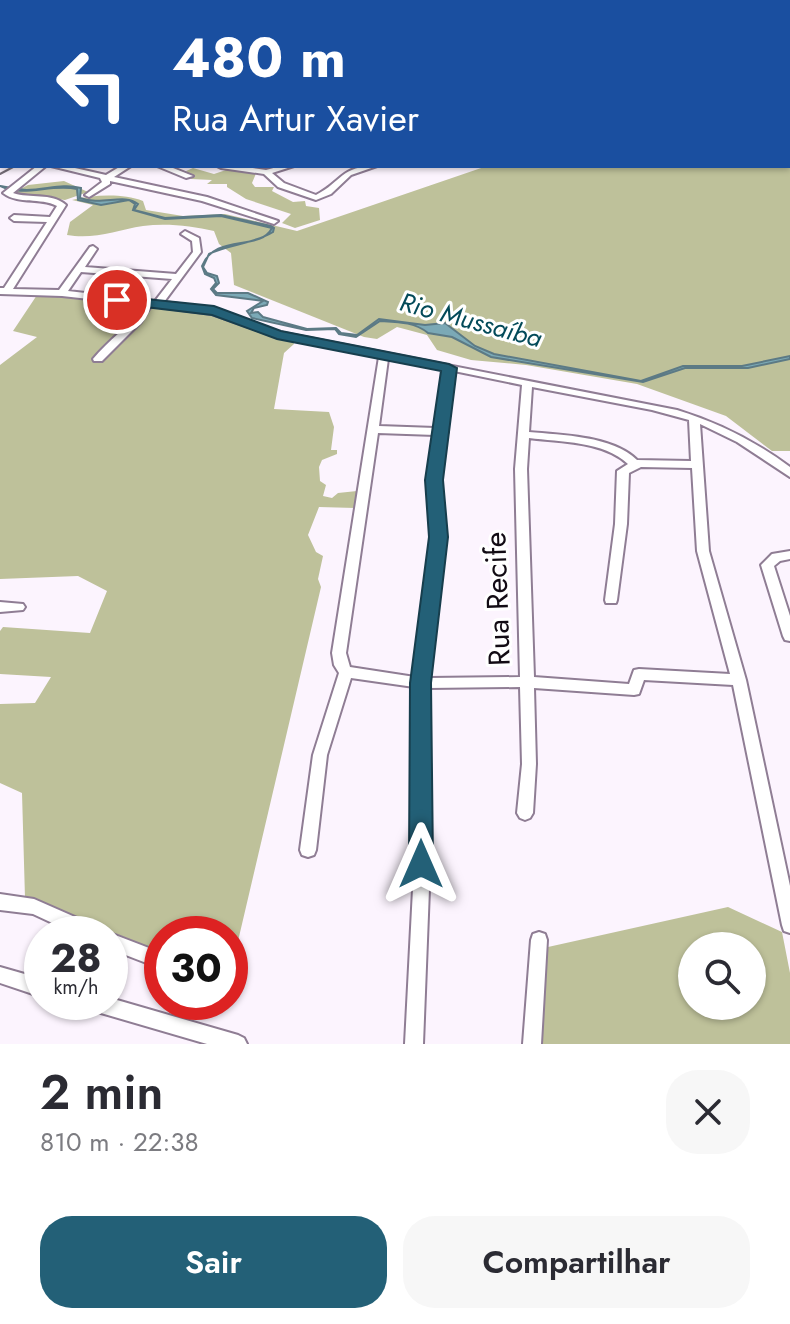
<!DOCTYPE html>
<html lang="pt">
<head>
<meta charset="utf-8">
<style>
	body { margin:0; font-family:Jost,sans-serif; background:#f7f7f7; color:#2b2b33; height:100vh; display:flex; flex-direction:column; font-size:30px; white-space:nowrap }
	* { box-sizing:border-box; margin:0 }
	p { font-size:26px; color:#7c7c81 }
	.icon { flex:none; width:44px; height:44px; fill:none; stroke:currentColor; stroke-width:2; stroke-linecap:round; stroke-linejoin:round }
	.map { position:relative; height:1044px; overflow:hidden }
	.panel { display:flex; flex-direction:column; background:#fff; flex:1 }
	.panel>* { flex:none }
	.top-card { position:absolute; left:0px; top:0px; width:790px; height:168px; box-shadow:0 2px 6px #0004; background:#1a4fa0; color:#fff; overflow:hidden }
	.controls { position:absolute; left:678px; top:932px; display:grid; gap:16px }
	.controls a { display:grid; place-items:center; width:88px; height:88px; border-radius:50%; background:#fff; box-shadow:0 2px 6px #0004; font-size:40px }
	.speed { position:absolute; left:24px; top:916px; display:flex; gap:16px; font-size:40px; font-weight:700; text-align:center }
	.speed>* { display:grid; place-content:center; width:104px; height:104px; border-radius:50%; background:#fff; box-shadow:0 2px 6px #0004; line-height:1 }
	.speed small { font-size:20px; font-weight:400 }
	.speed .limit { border:12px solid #d22; background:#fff; color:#111 }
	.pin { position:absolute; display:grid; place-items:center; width:68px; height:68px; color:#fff; margin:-34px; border:4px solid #fff; border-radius:50%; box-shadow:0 2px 8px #0007 }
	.me { position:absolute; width:88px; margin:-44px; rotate:0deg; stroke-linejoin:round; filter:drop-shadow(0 0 6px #0008) }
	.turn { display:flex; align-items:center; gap:28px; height:168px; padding:0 40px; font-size:36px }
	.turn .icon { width:104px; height:104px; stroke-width:2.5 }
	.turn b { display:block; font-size:56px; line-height:68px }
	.round { display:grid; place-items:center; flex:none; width:84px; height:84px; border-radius:32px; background:#f7f7f7 }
	.summary { display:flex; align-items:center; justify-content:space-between; height:136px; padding:0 40px }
	h1 { font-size:48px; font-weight:600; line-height:60px }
	.action { display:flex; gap:16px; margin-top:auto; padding:16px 40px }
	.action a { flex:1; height:92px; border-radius:32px; background:#236077; color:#fff; font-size:32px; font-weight:600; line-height:92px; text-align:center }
	.action a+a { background:#f7f7f7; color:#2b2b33 }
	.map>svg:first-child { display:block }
	.forest { fill:#bec19a; fill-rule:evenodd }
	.water { fill:#7ba9b6; stroke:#5c7a85; stroke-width:2 }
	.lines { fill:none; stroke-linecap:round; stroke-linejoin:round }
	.stream { stroke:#5c7a85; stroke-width:2 }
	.minor-casing { stroke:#8f7d94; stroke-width:4 }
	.major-casing { stroke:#8f7d94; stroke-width:4 }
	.minor { fill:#fff; fill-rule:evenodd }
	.major { fill:#fff; fill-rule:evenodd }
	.rail { stroke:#756d77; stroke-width:2 }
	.route { fill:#236077; stroke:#173e4d; stroke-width:2 }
	.labels { text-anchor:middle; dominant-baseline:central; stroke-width:6; stroke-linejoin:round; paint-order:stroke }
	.far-water-label { font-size:26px; font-style:italic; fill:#034a59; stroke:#fff }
	.street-label { font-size:30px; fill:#120b14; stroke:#fff }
</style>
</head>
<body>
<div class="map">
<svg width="790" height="1044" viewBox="0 0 790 1044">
	<rect width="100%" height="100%" fill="#fcf4fe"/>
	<path class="forest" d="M681,0H790V451H772L726,416L637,384L526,365L471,360L437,350L427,335L397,327L377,339L364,337L234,285L231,253L219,244L214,231C192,226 167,223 143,226C117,230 94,240 67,235L70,222L93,205L72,200C93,195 122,193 143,201L146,210L183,216L225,214L297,231L487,166H788V2Z
		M193,168L214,174L229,169L257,171L252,183L255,187H274L272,191L293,202L305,201L306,206L319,208L320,220L295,228L282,223L291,214L246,199L227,187V184H207L212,180L191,179L186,171Z
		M64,181L88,192L65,200L12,193L28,185Z
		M37,295L223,313L292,338L294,344L284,353L274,409L329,412L334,427L331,450H337V454L322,460L319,467L320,481L326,485L323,496L332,498L338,493L357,491L355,508L319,507L308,535L316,552L323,556L318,579L321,587L231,971L230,934H162V952L25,898L22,793L0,783V704L35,703L51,677L0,674V631L3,627L90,633L107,591L78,576L0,579V365L37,337L13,331Z
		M728,907L782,932L790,973V1044H543L539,949ZM692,946H752V1006H692Z"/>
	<path class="water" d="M0,186C9,187 18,190 27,190C46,190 62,183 81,188L80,198C102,206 124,193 138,204L134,210L165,218L221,215L271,226L274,228L273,232C254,244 229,244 209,254L203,267L207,273L217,276L219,283L213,289L217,293H248L268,302L267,305L254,308L251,313L258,312L263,317L307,329L336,328L341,333L357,335L379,319L425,325L445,323L475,346L494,354L641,381L683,366H742L790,356V359L748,368H685L643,382L491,357L452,337L428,333C415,322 398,322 380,321L356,337L339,334L335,329L306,330L252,318L247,311L263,301L216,295L211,289L216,283L214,278L205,274L202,266C215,233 260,252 272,228L221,216L165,219L133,210L135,204L129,200L101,205L78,200L77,189C51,183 24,198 0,186Z"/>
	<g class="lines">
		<path class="stream" d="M603,0L618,2"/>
		<defs>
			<path id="minor" d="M409,0H415L416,2H410Z
				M512,0H519L517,2H510Z
				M584,0H591L589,2H582Z
				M652,0H658L660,2H654Z
				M37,166H46L13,193C30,199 51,192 66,205L13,289L59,290L90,247L93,246L97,249L85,267L176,274L193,252L192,241L181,234L185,231L199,238L201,252L164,302L217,309L279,332L677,410C719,423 755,441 790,467V477L737,442L700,424L709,551L746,680L790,886V933L784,931L782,925L733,685L644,680L639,694L634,695L534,688L536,764L533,813L530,818L525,820L520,818L517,813L522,764L520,687L428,688L429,889L423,1044H405L413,889L414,687L351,678L327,755L316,850L314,855L308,857L302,855L300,850L313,755L339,673L334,665L332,653L379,357L274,336L212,314L151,306L141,322L102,361H94L93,359C108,340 130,327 143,305L62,296L0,294V288H4L47,222L14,221L10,218L14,215L50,217L57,206C40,197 19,205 3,193ZM81,272L172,279L155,301L68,291ZM388,359L444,369L435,428L379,426ZM454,371L522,385L515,469L520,677L429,678L445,537L440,480L446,435L448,432L446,429ZM532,387L652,410L689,420L691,461L637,460C613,436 562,435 529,432ZM378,433L435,435L428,480L433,537L415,677L350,667L346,653ZM529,438C560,442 604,441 628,464L617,471L615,524L605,600L606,603H616L617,600L627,524L629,473L641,467L692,468L697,551L730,674L639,669L634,670L629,684L534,677L527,469Z
				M51,166H66L106,175L121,166H131L114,177L207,197L278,221L274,224L202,201L110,181V184L89,197L85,195L102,182L100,178Z
				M157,166H168L193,176L186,178Z
				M217,166H239L266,170L281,166H294L272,173L284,183L316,195C343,181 340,166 377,166L351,175L331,194L316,200L278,187L264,174L221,168Z
				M790,551V559L780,561L774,566L790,616V641L785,640L783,636L761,565L772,554Z
				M0,602L23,604L25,607L23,610L0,612Z
				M0,894L34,899L100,928L102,934H76L33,914L0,910Z
				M539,932L545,934L547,940L541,1044H523L531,940L533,934Z
				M110,933L162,953V969L110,949V934H107Z
				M0,967L42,979V997L0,983Z
				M110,998L238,1035L244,1038L247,1044H207L94,1011L88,1008L85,1002H110Z"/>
			<path id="major" d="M316,0H327L315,2Z
				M0,139H2L0,146Z"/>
		</defs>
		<use href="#minor" class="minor-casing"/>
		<use href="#major" class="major-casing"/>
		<use href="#minor" class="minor"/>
		<use href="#major" class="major"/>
		<path class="rail" d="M458,2L462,0
			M0,174L15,166"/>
	</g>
	<path class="route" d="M117,296L214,306L281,331L449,364L457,368L443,480L448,537L431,683L433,864L429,872L421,875L412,872L409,864L410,683L429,537L425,480L441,371L277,339L212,315L112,303V297Z"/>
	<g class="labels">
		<g class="far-water-label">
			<text transform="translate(471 320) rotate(15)">Rio Mussaíba</text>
		</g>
		<g class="street-label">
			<text transform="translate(497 599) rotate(-92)">Rua Recife</text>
		</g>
	</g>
</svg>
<div class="controls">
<a><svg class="icon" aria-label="search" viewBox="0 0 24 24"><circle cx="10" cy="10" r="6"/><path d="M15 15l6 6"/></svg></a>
</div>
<div class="speed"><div>28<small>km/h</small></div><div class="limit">30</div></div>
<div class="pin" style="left:117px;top:300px;background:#d93025"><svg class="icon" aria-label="arrive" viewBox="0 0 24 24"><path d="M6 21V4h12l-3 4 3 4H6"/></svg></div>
<svg class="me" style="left:421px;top:864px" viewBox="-20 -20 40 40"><path d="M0-17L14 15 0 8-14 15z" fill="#236077" stroke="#fff" stroke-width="4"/></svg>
<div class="top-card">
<div class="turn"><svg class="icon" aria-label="left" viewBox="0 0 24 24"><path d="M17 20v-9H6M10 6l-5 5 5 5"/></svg><div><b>480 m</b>Rua Artur Xavier</div></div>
</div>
</div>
<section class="panel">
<div class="summary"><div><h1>2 min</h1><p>810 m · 22:38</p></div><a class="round"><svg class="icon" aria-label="close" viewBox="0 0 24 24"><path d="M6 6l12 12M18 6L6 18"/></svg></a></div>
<div class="action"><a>Sair</a><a>Compartilhar</a></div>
</section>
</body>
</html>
